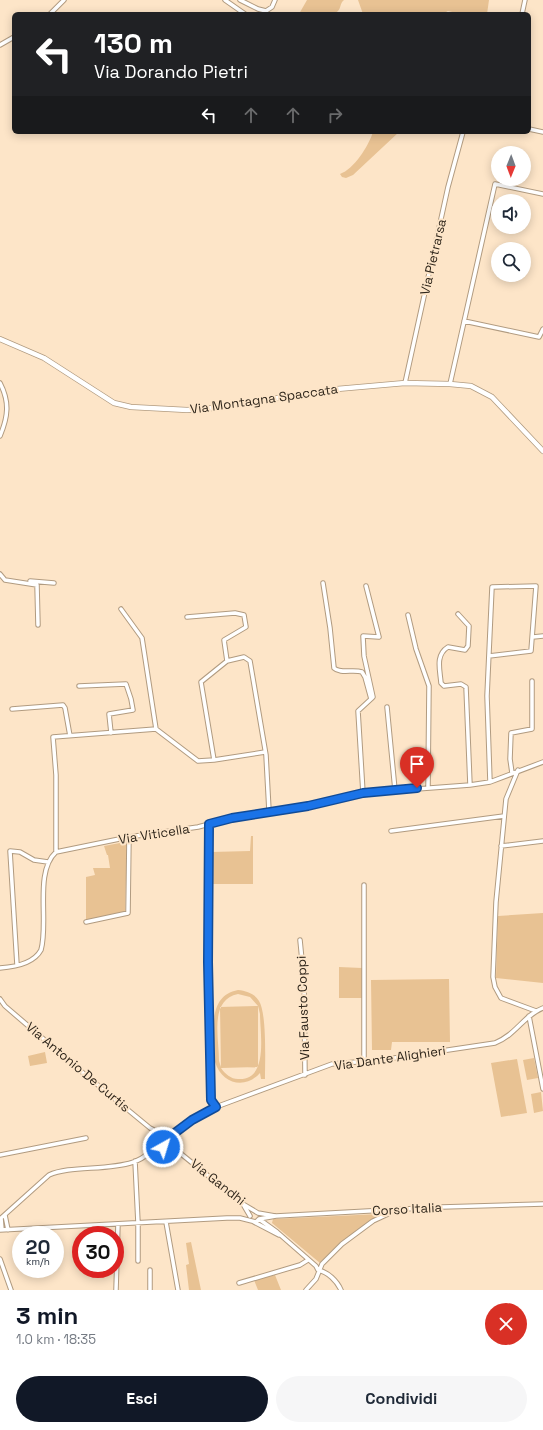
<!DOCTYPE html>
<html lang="it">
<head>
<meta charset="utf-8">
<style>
	body { margin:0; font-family:"Space Grotesk",sans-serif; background:#f6f6f7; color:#1f2937; height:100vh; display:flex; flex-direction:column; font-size:15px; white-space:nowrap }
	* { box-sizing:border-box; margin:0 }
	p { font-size:13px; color:#747a83 }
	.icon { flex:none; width:22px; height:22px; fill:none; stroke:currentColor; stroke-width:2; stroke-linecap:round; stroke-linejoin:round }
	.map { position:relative; height:1290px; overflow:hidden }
	.side { display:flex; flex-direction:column; background:#fff; flex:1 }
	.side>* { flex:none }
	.banner { position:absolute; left:12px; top:12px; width:519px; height:122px; border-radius:6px; box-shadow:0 2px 10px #0003; background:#202124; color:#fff; overflow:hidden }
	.needle { width:26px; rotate:181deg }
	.controls { position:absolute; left:491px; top:146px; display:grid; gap:8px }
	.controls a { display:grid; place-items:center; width:40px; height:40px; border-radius:50%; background:#fff; box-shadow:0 2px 10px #0003; font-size:20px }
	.speed { position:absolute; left:12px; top:1226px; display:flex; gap:8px; font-size:20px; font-weight:700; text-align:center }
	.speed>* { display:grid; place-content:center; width:52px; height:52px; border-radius:50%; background:#fff; box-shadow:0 2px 10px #0003; line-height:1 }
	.speed small { font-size:10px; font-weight:400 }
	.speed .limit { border:6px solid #d22; background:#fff; color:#111 }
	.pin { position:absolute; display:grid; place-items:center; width:34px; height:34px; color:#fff; margin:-41px -17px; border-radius:50% 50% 50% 0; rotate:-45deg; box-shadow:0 0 4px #0007 }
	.pin .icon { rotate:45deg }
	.me { position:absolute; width:44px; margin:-22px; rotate:39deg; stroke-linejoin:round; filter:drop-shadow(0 0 3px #0008) }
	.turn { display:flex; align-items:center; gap:14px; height:84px; padding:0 16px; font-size:18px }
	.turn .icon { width:52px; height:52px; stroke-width:2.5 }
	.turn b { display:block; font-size:28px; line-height:34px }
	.lanes { display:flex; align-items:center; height:38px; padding:0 16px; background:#0003; justify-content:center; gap:20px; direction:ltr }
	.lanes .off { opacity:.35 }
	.round { display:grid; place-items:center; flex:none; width:42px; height:42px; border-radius:21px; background:#f6f6f7 }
	.head { display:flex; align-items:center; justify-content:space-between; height:68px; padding:0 16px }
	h1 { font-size:24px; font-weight:800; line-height:30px; color:#111827 }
	.action { display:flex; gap:8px; margin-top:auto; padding:8px 16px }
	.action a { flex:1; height:46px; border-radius:24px; background:#111827; color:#fff; font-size:16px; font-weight:800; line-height:46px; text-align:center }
	.action a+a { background:#f6f6f7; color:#1f2937 }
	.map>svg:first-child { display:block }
	.green { fill:#e8c293; fill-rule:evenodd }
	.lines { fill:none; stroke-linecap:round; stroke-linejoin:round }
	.minor-casing { stroke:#b19b80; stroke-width:5.5 }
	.secondary-casing { stroke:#b19b80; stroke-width:6 }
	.minor { stroke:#fff; stroke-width:3.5 }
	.secondary { stroke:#fff; stroke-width:4.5 }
	.route-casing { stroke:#114b97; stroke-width:10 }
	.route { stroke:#1a73e8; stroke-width:7 }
	.labels { text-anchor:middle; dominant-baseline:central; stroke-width:4; stroke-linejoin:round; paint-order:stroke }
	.street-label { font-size:13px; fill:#2f261b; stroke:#fde5c8 }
</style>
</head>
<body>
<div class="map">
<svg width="543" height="1290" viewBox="0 0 543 1290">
	<rect width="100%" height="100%" fill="#fde5c8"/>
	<path class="green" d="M307,0H344C340,3 341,8 338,11C333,17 307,14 299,14Z
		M358,0H489L487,14H461L448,11L442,14H363Z
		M373,132H399L353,175L346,178L342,177L340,174C354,169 368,147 373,132Z
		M251,836H253V884H211V852L250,851Z
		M125,842L127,843L125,913L86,920V877L95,875L93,868H110L108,855H107L104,846Z
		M543,913V983L496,978L498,916Z
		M339,967L362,968V998H339Z
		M449,979L450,1042H392L391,1050H372L371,980Z
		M238,990C247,991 255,994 259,1001C267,1014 265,1062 265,1079H261L260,1073C245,1090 222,1084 215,1062C215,1037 205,996 238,990ZM238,994L250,997L258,1006L220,1007L221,1067L219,1061C219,1037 209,1000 238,994ZM258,1006L260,1014C260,1033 269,1081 238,1079C231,1079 225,1074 221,1068L258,1067Z
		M45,1052L47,1063L30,1066L28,1056Z
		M534,1058L538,1078L527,1080L523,1060Z
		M517,1059L527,1113L501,1117L491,1063Z
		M541,1092L543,1111L534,1113L531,1094Z
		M379,1214L380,1216C357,1227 338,1246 320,1263L272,1223L273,1219Z
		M191,1242L201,1290H189L186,1265L189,1264L186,1243Z
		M275,1275L281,1290H258L254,1280Z"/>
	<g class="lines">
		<defs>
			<path id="minor" d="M225,0L245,14
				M240,0L258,9L266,11L272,7L275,0
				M50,14L64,0
				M522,14L525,0
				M0,45L14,37
				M529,129L543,132
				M464,321L539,337L543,329
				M0,383C10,402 8,417 0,436
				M405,383L448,187L463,132
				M450,384L495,184L543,194
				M0,574L5,580L37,585L38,625
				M30,581L54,583
				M323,583L330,628L334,668C340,674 354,669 362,672L365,677L371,699L358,711L363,793
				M366,586L379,637L363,636L364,656L373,697L371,699
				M121,609L142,638L156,729L198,761L214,760L201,682L227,661L244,657L250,661L266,755L269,811
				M458,614L469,626L468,646L465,650L448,647C435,655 440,670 441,683L444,686L461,684L466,687L470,785
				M408,615L416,649L429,686L428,787
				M187,617L235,613L244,615L246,627L224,640L227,661
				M533,637L543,636
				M489,656L531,651L536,586L492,587L487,696L490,782
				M79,686L126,684L131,699L133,710L109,714L111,733
				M387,707L395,790
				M12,709L63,705L65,708L70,736
				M214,760L265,752
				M518,770L506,799L496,902L493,977L495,987L501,998L536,1011
				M512,773L510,759L511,733L532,729V681
				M209,824L208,962L211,1100L216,1107
				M391,831L504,816
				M501,846L543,841
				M56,852V775L53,737L156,729
				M86,922L128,913L129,837
				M300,940L304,981L305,1075
				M17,965L10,851L20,852L34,860L48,862
				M0,968C14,967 34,963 41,950C49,922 34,872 56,852L129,837L198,827L232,818L308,806L363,793L470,785L490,782L543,762
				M0,999L5,1006L82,1072L150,1128L162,1134
				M529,1016L543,1089
				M364,1061V885
				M168,1138L192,1120L216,1107L332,1064L381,1060L495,1043C517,1034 524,1015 543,1008
				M156,1142L159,1147L167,1145L169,1139
				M164,1147L180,1153
				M0,1155L86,1138
				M135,1161L138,1223V1261
				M243,1204L250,1216
				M5,1215L8,1230
				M1,1218L2,1230
				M0,1219L49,1175C79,1161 147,1179 157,1138L162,1134L167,1136L180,1153L243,1204L258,1213L275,1216
				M259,1219L277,1232L316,1266L318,1270C328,1272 337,1281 341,1290
				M166,1222L178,1290
				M254,1222L279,1235
				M0,1230L227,1218H240L256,1222L259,1219L276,1216L442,1207L543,1204
				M0,1259L11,1290
				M239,1283L300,1265L308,1260
				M116,1290L118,1224
				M150,1290V1270
				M306,1290L316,1279L322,1264L342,1244L373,1221L388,1214L387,1210"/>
			<path id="secondary" d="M0,339L44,358L114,403L131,407L187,410L214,408L337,389L405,383L450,384L471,386L492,397L543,451"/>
		</defs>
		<use href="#minor" class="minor-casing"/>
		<use href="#secondary" class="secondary-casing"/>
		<use href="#minor" class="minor"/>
		<use href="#secondary" class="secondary"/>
	</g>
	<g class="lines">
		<defs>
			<path id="route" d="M163,1147L168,1143V1138L192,1120L216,1107L211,1100L208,962L209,824L232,818L308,806L363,793L417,788"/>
		</defs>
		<use href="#route" class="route-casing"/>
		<use href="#route" class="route"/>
	</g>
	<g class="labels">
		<g class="street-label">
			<text transform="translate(433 257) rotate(-77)">Via Pietrarsa</text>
			<text transform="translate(264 399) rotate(-8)">Via Montagna Spaccata</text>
			<text transform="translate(154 834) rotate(-9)">Via Viticella</text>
			<text transform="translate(303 1008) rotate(-92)">Via Fausto Coppi</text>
			<text transform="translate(390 1058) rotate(-8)">Via Dante Alighieri</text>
			<text transform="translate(78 1067) rotate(40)">Via Antonio De Curtis</text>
			<text transform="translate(218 1182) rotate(38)">Via Gandhi</text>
			<text transform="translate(407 1209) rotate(-3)">Corso Italia</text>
		</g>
	</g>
</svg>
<div class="controls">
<a><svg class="needle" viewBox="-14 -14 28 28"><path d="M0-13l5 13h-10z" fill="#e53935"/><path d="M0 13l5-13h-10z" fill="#747a83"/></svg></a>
<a><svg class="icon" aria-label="sound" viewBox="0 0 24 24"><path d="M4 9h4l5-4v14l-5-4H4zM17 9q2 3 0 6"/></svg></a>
<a><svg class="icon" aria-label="search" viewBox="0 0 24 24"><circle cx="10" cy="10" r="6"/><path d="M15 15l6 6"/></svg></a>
</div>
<div class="speed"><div>20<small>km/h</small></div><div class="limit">30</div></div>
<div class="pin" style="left:417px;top:788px;background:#d93025"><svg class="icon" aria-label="arrive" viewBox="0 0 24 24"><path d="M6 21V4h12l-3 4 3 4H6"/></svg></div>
<svg class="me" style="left:163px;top:1147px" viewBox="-20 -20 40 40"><circle r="17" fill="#1a73e8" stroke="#fff" stroke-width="3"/><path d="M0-11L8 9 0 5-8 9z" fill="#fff"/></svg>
<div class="banner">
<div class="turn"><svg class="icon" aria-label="left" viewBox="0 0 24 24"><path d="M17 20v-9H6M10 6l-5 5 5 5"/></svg><div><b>130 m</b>Via Dorando Pietri</div></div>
<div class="lanes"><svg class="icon" aria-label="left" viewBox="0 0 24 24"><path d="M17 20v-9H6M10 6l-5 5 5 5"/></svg><svg class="icon off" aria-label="ahead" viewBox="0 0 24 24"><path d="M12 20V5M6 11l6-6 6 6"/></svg><svg class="icon off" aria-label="ahead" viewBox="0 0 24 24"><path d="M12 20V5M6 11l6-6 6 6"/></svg><svg class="icon off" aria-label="right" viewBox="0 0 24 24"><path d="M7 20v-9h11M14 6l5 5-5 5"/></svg></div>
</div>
</div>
<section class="side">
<div class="head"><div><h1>3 min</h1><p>1.0 km · 18:35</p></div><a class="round" style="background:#d93025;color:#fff"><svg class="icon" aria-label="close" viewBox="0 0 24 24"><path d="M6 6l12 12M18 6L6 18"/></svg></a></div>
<div class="action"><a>Esci</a><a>Condividi</a></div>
</section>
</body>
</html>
